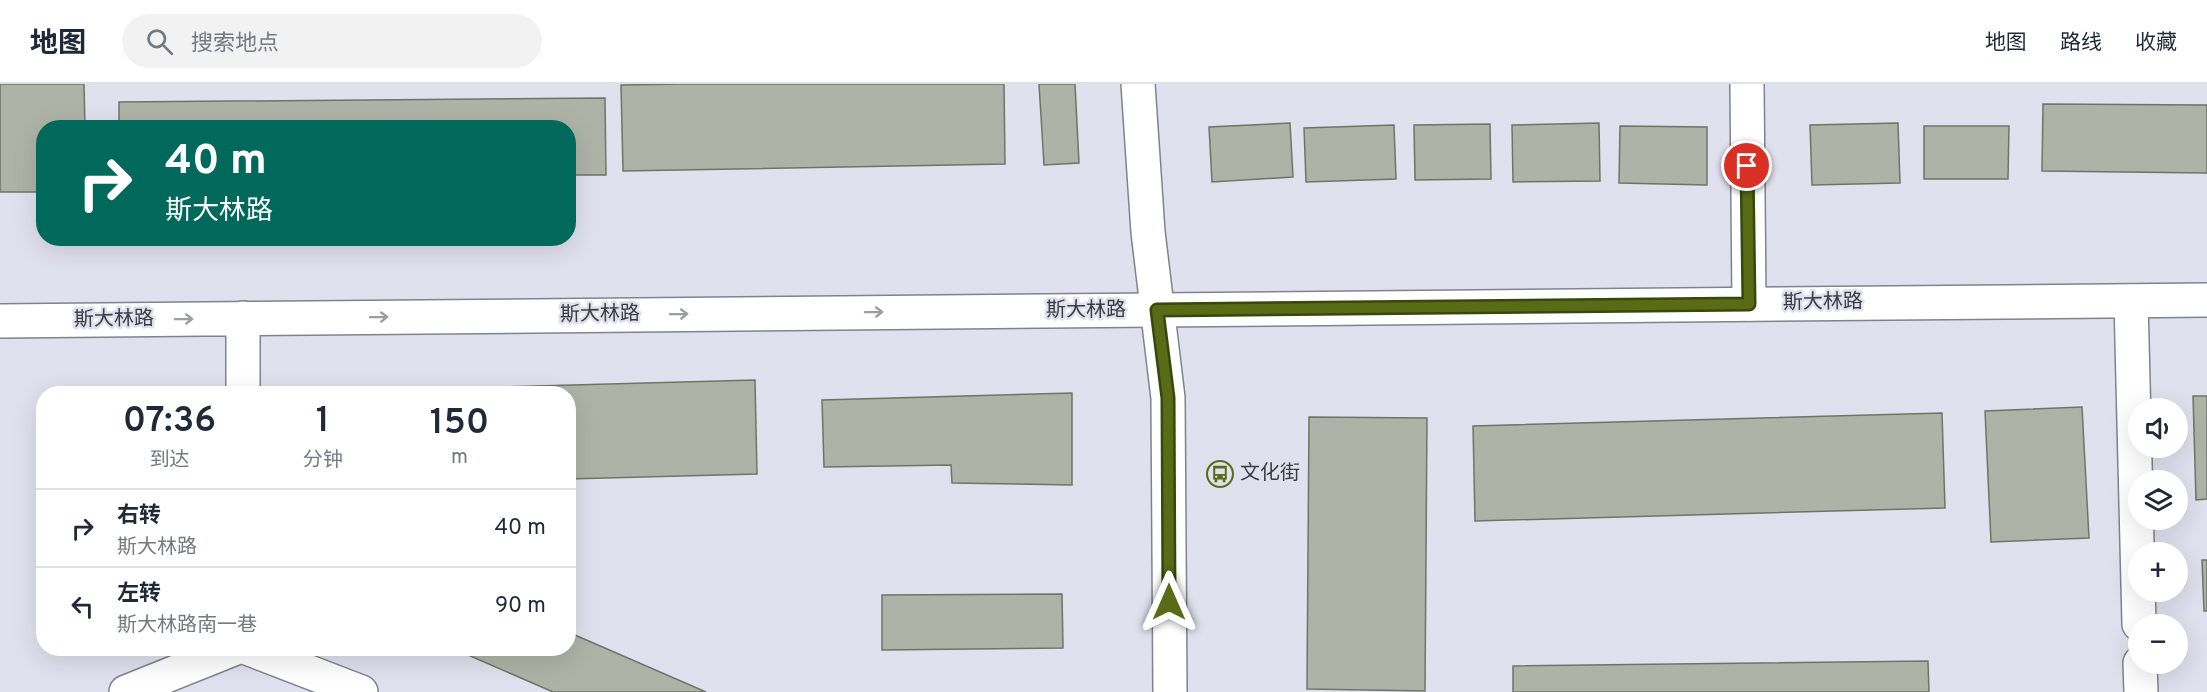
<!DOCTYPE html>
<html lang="zh">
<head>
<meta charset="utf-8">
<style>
	body { margin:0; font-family:Overpass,"Noto Sans SC",sans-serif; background:#f2f2f3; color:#1f2937; height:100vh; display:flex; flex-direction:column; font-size:22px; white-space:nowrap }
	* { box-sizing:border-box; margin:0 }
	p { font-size:20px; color:#747a83 }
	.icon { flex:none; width:33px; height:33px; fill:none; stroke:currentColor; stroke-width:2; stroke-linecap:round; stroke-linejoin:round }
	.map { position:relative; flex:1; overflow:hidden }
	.drawer { position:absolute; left:36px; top:302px; width:540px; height:270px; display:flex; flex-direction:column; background:#fff; border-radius:24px; box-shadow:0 6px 24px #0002 }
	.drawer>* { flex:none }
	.top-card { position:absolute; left:36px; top:36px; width:540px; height:126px; border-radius:24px; box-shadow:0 6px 24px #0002; background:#00695c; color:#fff; overflow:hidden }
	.buttons { position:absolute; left:2128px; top:314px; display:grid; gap:12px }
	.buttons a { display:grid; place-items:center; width:60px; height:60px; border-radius:50%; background:#fff; box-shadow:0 6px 24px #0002; font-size:30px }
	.pin { position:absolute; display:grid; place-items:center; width:51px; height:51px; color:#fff; margin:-26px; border:3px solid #fff; border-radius:50%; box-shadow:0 2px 6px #0007 }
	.me { position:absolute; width:66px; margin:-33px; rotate:0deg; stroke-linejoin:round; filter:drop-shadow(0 0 4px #0008) }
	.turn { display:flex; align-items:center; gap:21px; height:126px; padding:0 30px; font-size:27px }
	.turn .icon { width:78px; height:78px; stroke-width:2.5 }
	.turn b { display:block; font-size:42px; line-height:51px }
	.eta { display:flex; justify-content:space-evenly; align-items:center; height:102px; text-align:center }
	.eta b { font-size:36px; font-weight:600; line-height:42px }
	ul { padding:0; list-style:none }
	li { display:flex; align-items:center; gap:18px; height:78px; padding:0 30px; border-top:2px solid #e0e1e3 }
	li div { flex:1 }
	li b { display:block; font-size:22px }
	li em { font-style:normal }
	header { display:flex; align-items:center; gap:36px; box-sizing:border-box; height:84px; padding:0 30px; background:#fff; border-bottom:2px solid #e0e1e3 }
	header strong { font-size:28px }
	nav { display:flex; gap:33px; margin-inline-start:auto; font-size:21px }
	.search { width:420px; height:54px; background:#f2f2f3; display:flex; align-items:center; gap:15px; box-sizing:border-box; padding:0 21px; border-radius:33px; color:#747a83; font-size:22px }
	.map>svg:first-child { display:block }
	.building { fill:#afb3a7; stroke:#707468; stroke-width:1.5 }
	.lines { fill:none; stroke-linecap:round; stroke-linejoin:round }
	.minor-casing { stroke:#81828d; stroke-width:36 }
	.tertiary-casing { stroke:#81828d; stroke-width:36 }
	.minor { stroke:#fff; stroke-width:33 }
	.tertiary { stroke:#fff; stroke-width:33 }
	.oneway { stroke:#9c9da0 }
	.route-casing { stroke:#3a460e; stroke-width:15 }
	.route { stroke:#5a6b16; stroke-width:10 }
	.labels { text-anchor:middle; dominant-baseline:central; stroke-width:5; stroke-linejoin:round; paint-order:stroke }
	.street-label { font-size:20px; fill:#3a3b40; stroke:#e0e1ee }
	.poi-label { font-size:20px; fill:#3a3b40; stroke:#e0e1ee; text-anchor:start }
</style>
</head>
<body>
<header>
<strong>地图</strong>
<div class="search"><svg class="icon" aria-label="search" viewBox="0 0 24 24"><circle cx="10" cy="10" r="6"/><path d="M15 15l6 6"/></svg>搜索地点</div>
<nav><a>地图</a><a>路线</a><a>收藏</a></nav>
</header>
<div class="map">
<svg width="2207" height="608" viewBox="0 0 2207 608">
	<rect width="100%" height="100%" fill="#e0e1ee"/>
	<path class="building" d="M0,0H84L85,44H44V108H0Z
		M682,0H1004L1005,80L623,87L621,1Z
		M1039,0H1075L1079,79L1044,81Z
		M605,14L606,91H568V44H119V18Z
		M2043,20L2207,21V89L2042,87Z
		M1290,39L1293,93L1212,98L1209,43Z
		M1599,39L1600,97L1513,98L1512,41Z
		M1898,39L1900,99L1812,101L1810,41Z
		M1490,40L1491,95L1415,96L1414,41Z
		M1394,41L1396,95L1306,98L1304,44Z
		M1620,42L1707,43V101L1619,99Z
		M1924,42H2009L2008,95H1924Z
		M755,296L757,390L568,395V309H345V307Z
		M1072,309V401L952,399L951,381L824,383L822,316Z
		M2193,312H2207V415L2196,416Z
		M2082,323L2089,454L1991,458L1985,327Z
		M1942,329L1945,424L1475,437L1473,342Z
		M1309,333L1427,334L1425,607L1307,605Z
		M2202,476H2207V527H2204Z
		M1062,510L1063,564L882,566V511Z
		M568,548L706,608H553L452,564H568Z
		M1928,577L1929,608H1513V582Z"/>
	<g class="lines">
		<defs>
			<path id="minor" d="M1138,0L1148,148L1168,314L1170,608
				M1747,0L1749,220
				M2131,217L2139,540
				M2140,579L2141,608"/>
			<path id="tertiary" d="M0,237L2207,216
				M243,309V234
				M247,564L361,608
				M126,608L236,564"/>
		</defs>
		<use href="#minor" class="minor-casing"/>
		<use href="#tertiary" class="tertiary-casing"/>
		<use href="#minor" class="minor"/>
		<use href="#tertiary" class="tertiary"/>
	</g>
	<defs><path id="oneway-shaft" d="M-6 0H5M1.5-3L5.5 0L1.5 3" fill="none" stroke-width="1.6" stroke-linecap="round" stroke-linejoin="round" transform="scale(1.5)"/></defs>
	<g class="oneway">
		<use href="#oneway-shaft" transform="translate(874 228) rotate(-1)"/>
		<use href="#oneway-shaft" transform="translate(679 230) rotate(-1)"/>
		<use href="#oneway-shaft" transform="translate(379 233) rotate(-1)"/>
		<use href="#oneway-shaft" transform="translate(184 235) rotate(-1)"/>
	</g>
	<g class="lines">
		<defs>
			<path id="route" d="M1169,518L1168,314L1157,226L1749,220L1747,82"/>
		</defs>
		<use href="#route" class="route-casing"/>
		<use href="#route" class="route"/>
	</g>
	<defs>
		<symbol id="bus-ring" viewBox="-11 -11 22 22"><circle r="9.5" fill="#e0e1ee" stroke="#5a6b16" stroke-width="1.5"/><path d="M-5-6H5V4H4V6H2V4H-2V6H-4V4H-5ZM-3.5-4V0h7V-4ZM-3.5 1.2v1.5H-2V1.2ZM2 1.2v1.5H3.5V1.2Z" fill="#5a6b16"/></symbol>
	</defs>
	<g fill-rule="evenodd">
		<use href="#bus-ring" x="1205" y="375" width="30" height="30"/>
	</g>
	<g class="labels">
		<g class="street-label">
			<text transform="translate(1823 219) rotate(-1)">斯大林路</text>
			<text x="1086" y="227">斯大林路</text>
			<text transform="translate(600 231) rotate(-1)">斯大林路</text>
			<text transform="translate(114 236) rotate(-1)">斯大林路</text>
		</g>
		<g class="poi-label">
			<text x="1240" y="390">文化街</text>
		</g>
	</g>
</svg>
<div class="buttons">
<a><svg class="icon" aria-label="sound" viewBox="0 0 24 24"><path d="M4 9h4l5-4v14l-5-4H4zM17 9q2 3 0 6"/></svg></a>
<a><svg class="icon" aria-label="layers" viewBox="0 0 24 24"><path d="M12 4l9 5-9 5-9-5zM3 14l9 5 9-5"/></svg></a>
<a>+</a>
<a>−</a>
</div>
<div class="pin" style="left:1747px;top:82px;background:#d93025"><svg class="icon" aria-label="arrive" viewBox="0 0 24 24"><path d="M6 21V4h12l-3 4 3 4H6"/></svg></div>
<svg class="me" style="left:1169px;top:518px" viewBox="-20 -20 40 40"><path d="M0-17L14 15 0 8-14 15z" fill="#5a6b16" stroke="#fff" stroke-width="4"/></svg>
<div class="top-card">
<div class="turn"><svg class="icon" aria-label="right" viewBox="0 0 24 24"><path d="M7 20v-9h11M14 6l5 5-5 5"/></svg><div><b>40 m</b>斯大林路</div></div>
</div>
<section class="drawer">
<div class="eta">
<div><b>07:36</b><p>到达</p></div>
<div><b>1</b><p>分钟</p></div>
<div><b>150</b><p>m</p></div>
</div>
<ul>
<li><svg class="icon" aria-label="right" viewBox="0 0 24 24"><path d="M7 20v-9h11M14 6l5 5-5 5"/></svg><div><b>右转</b><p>斯大林路</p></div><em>40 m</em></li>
<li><svg class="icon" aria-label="left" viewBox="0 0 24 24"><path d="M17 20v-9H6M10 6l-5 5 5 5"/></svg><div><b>左转</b><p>斯大林路南一巷</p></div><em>90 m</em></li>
</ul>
</section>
</div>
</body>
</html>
